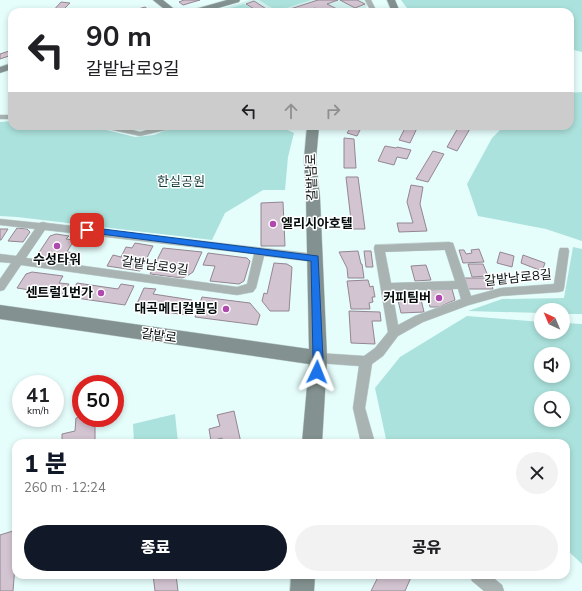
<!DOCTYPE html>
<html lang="ko">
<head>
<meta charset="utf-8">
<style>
	body { margin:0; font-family:"Nunito Sans","Noto Sans KR",sans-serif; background:#f2f2f2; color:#202124; height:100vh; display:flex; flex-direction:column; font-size:15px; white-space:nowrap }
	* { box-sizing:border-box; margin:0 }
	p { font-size:13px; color:#757577 }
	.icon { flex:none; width:22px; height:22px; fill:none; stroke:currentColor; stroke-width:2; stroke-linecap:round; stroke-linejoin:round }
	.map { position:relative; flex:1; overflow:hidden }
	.side { position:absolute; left:12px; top:439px; width:558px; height:140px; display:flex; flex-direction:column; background:#fff; border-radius:12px; box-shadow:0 2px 6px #0003 }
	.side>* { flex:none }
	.top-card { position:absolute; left:8px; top:8px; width:566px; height:122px; border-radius:12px; box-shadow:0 2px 6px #0003; background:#fff; color:#202124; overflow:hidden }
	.needle { width:26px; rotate:316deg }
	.controls { position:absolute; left:534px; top:303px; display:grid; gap:8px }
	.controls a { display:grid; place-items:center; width:36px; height:36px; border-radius:50%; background:#fff; box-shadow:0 2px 6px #0003; font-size:20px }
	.speed { position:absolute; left:12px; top:375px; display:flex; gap:8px; font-size:20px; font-weight:700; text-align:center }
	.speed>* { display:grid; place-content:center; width:52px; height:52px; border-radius:50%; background:#fff; box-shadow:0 2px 6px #0003; line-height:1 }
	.speed small { font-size:10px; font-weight:400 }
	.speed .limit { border:6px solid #d22; background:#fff; color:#111 }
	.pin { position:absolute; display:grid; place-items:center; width:34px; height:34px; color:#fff; margin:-17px; border-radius:8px; box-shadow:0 2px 6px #0006 }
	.me { position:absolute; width:44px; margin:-22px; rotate:2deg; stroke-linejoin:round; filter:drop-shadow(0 0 3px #0008) }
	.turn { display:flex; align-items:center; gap:14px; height:84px; padding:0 12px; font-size:18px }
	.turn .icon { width:52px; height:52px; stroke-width:2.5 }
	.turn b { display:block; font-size:28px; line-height:34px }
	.lanes { display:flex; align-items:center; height:38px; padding:0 12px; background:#0003; justify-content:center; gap:20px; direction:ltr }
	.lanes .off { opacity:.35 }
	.round { display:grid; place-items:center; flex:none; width:42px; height:42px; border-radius:21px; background:#f2f2f2 }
	.head { display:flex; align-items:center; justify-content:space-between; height:68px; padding:0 12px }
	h1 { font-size:24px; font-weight:800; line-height:30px; color:#111827 }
	.button { display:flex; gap:8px; margin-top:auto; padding:8px 12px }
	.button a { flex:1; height:46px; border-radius:24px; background:#111827; color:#fff; font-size:16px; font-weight:800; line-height:46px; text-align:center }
	.button a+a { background:#f2f2f2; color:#202124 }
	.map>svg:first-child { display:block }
	.built { fill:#cfefec }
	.green { fill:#ace2dd; fill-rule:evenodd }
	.building { fill:#d3c4d1; stroke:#948692 }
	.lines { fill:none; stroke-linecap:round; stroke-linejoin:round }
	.street-casing { stroke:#c1d7d5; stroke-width:1 }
	.secondary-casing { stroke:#c1d7d5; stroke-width:1 }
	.street { fill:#a9b3b2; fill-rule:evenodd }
	.secondary { fill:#839290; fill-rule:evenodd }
	.route { fill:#1a73e8; stroke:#114b97 }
	.poi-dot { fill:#af49ad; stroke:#fff; stroke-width:1.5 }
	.labels { text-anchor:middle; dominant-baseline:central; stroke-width:3; stroke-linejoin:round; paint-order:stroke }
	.street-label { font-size:13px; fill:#060e0d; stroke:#fff }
	.park-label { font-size:13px; fill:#193e3b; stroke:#fff }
	.poi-label { font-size:13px; font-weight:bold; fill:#060e0d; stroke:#fff; text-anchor:end }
</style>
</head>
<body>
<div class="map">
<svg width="582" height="591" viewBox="0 0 582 591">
	<rect width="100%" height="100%" fill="#e5fdfb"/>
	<path class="built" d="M250,0H363L367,5L366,9L361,12H210Z"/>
	<path class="green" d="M259,0H311L277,11Z
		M401,0H582V52L570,49V12H410Z
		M244,4L257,12H217Z
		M582,92V241L546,229L478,216L467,184L492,138L504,126H570V93Z
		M12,121V126H90L135,137L154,135L177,126H279L294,133L288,157L285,190H263L225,213L212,240L17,217L0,216V122Z
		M573,247L582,249V314H563V310H541V313L468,311L502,299L564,298Z
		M467,316L541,322V332H563V323L582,324V564L566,549V443H390L386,439L375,388L400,357ZM541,354H563V376H541ZM541,398H563V420H541Z
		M175,414L178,443H134L133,424Z"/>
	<path class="building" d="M184,0H200L183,5L179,2Z
		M318,0H338L327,4L343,12H323L315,8L303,12H281Z
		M340,0H357L365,4L355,8Z
		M254,1L271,12H259L246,4Z
		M61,2L70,3L61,12H52Z
		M145,7L149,10L142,12H128Z
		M12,50V55L0,59V54Z
		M352,126H362L357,136L347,133Z
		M406,126H418L410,143L399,140Z
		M459,126L471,127L457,151L447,147Z
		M344,138L354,139L356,168H344Z
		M385,146L396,148L397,147L411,150L407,159L397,157L394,165L378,161Z
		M433,151L444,154L428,182L416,179Z
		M346,177H358L365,229H352Z
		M411,185L423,187L420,204L427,231L399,232L397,223H413L407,202Z
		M283,202L285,246H261V203Z
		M17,228L27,229L30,232L23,242L8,241Z
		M0,229H8L1,240H0Z
		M56,234L69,236L66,239L74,240L67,252L75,253L69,263L40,259L38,254L50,236Z
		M135,243L153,246L140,271L107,266L113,255L121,257L126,247L132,248Z
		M163,248L202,252L193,272L187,276L182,278L150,274Z
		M479,249L484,262L463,263L459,250H464L466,254L472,253L471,250Z
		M358,251L361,264H362L364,278H348L347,268L339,252Z
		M364,251H371L373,267H366Z
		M500,252L514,256L512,267L497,263Z
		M208,253L247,258L250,261L244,281L239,284L210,281L215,266L203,265Z
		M523,255L545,263L542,271L521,263Z
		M274,263L287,264L292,267L289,311H270L262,301L264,293L267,294Z
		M468,264H483L488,276L472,277Z
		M426,265L431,280L415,281L411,266Z
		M32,272L63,276L59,283L69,284L62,295L17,288L26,274Z
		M465,278H489L493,289H468Z
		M368,280L370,287L373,286L375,297H372L373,302L369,303L370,309H351L347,281Z
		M77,283L118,289L121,284L134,286L125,305L69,297Z
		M144,288L156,289L153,294L192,300L187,315L135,308Z
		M452,289L455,300L439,307H430L426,290Z
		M420,295L424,312L401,313L397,296Z
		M202,297L250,303L260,315L257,325L195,317Z
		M349,311L380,312L381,321H372L375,344L351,343Z
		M234,411L241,443H223L222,438L211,441L209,429L220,426L217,415Z
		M81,417V418H95V443H62V434L75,431L76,418Z
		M16,530V553L13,591H0V535Z
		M153,575H176L178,591H155Z
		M379,575H412L405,591H371Z"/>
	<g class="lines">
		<defs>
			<path id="street" d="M365,0H371L375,8L372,12H366L369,8Z
				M0,115H12V119H0Z
				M103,126H117L140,132L162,126H175L174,128L140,136L104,128Z
				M0,219L39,223L43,222L47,223L315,254L319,255L320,258L319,261L315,262L264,256L256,288L253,292L237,295L21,265L4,290L0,291V279L11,263L0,262V254L16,256L35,229L0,225ZM45,230L254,254L247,284L237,287L26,258Z
				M449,242L453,243L454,246L471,296L501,288L554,284L559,251L560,248H568L569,251L564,288L563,291L559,292L501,296L469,305L423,322L398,336L383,356L372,364L365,408L375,443H361L353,408L359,366L318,363L314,362L312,358L314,354L318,353L364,356L375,348L388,332L374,248L375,245ZM445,250L455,281L391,283L385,252ZM458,289L461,299L415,316L398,325L392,291Z
				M470,575H490L502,585L504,591H484L472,581Z"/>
			<path id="secondary" d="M153,0H163L178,12H168Z
				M227,0H240L239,2L204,12H191L192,10Z
				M387,0H395L400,12H392Z
				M12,63V69L0,73V67Z
				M307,126H319L316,159L320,198L327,358L322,443H302L309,364L0,319V305L309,349L306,198L304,159Z
				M291,575H315L314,591H290Z"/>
		</defs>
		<use href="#street" class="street-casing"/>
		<use href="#secondary" class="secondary-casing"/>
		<use href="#street" class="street"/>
		<use href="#secondary" class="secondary"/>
	</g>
	<path class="route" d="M87,227L318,256L323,358L321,375L317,377L314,375L312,372L313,358L311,261L85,232L83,230Z"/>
	<g class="poi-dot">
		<circle cx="273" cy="224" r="4"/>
		<circle cx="57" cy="246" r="4"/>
		<circle cx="101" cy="293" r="4"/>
		<circle cx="439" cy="298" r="4"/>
		<circle cx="226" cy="309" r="4"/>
	</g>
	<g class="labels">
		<g class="street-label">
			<text transform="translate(312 177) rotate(-92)">갈밭남로</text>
			<text transform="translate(155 266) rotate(8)">갈밭남로9길</text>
			<text transform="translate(518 278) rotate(-6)">갈밭남로8길</text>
			<text transform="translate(159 336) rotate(8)">갈밭로</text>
		</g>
		<g class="park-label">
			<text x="181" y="182">한실공원</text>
		</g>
		<g class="poi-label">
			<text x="281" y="224" text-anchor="start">엘리시아호텔</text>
			<text x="57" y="260" text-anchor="middle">수성타워</text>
			<text x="93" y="293">센트럴1번가</text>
			<text x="431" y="298">커피팀버</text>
			<text x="218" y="309">대곡메디컬빌딩</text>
		</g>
	</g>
</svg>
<div class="controls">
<a><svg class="needle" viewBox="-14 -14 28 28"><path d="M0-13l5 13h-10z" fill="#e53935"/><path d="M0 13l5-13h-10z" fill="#757577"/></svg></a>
<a><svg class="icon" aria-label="sound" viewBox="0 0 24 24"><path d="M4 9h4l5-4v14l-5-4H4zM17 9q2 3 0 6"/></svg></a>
<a><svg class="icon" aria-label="search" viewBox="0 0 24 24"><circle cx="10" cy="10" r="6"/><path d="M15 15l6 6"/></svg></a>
</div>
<div class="speed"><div>41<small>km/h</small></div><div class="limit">50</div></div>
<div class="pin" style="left:87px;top:230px;background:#d93025"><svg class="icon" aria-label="arrive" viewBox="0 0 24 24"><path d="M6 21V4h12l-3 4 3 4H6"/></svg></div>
<svg class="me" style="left:317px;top:372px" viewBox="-20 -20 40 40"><path d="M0-17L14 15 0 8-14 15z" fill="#1a73e8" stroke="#fff" stroke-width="4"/></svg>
<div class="top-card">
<div class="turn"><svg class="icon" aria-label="left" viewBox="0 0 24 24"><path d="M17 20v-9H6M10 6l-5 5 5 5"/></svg><div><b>90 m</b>갈밭남로9길</div></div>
<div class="lanes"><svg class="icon" aria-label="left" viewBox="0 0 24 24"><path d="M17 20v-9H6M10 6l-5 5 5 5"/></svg><svg class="icon off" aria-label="ahead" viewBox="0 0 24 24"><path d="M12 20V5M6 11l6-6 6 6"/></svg><svg class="icon off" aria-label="right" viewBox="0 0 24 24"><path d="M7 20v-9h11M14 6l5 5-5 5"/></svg></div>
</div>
<section class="side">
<div class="head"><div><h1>1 분</h1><p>260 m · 12:24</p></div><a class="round"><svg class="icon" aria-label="close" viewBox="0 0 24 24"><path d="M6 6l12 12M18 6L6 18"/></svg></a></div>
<div class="button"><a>종료</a><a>공유</a></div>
</section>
</div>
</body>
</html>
